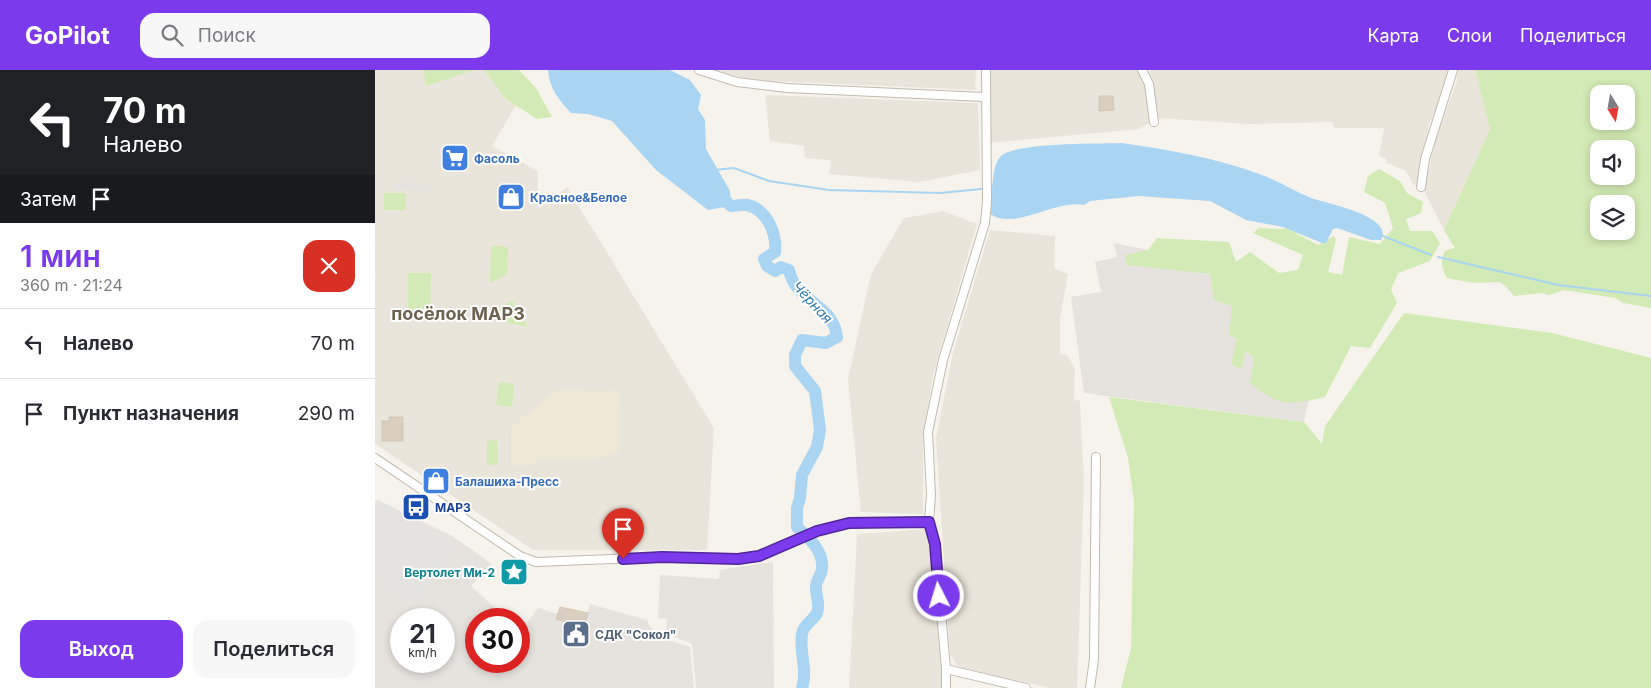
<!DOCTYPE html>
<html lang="ru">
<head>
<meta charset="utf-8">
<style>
	body { margin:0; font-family:Inter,sans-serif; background:#f7f7f7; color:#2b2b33; height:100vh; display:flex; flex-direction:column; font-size:19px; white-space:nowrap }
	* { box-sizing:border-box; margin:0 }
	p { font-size:16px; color:#7c7c81 }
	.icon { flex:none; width:28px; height:28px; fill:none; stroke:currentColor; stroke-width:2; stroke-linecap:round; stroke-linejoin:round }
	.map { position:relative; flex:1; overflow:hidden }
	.panel { display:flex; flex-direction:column; background:#fff; width:375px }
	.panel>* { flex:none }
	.banner { background:#202124; color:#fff; overflow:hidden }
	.needle { width:32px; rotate:169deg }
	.fabs { position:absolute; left:1215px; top:15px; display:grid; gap:10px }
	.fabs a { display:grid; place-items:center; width:45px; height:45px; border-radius:10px; background:#fff; box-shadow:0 2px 8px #0003; font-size:25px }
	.speed { position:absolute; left:15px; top:538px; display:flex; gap:10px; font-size:25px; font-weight:700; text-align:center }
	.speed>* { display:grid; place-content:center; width:65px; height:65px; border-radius:50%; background:#fff; box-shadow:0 2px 8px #0003; line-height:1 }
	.speed small { font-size:12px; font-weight:400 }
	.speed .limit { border:8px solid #d22; background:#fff; color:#111 }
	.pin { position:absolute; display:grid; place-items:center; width:42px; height:42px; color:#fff; margin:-51px -21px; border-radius:50% 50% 50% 0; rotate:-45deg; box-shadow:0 0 5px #0007 }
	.pin .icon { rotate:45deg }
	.me { position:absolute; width:55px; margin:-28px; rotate:355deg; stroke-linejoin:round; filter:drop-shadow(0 0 4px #0008) }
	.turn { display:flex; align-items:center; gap:18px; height:105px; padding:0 20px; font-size:22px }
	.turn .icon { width:65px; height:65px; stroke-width:2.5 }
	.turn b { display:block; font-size:35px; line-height:42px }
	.then { display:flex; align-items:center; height:48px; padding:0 20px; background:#0003; gap:10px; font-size:19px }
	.round { display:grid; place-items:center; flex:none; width:52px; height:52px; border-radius:15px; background:#f7f7f7 }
	.headline { display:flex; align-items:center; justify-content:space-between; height:85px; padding:0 20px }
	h1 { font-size:30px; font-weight:600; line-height:38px; color:#7c3aed }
	.action { display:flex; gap:10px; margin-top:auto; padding:10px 20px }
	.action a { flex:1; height:58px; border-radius:15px; background:#7c3aed; color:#fff; font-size:20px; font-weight:600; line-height:58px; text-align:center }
	.action a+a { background:#f7f7f7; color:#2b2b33 }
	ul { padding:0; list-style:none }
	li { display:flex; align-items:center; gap:15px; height:70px; padding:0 20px; border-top:1px solid #e1e1e2 }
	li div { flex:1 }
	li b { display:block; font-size:19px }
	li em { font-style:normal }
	header { display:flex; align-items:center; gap:30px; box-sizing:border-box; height:70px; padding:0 25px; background:#7c3aed; color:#fff }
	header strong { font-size:24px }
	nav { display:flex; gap:28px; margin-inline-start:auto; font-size:18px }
	.search { width:350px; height:45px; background:#f7f7f7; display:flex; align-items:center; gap:12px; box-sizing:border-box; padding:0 18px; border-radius:15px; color:#7c7c81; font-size:19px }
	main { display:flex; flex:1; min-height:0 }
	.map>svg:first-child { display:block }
	.residential { fill:#eae5da }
	.industrial { fill:#e6e2dd; fill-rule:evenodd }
	.education { fill:#efe8d6 }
	.green { fill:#d2eab5; fill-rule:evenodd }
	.parking { fill:#e5e3e0 }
	.water { fill:#a9d4f2 }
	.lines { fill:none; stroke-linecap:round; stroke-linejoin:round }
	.stream { stroke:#a9d4f2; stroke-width:2 }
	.river { stroke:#a9d4f2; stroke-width:12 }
	.building { fill:#d8cfc1; stroke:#d3c7b4 }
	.street-casing { stroke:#c2bbae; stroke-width:10 }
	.street { stroke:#fff; stroke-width:8 }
	.route-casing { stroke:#51269a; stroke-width:12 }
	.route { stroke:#7c3aed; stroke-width:9 }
	.labels { text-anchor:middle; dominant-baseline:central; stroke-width:4; stroke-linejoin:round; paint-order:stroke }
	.shop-label { font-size:12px; font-weight:bold; fill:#366cbe; stroke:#fff; text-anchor:start }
	.transit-label { font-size:12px; font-weight:bold; fill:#164399; stroke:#fff; text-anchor:start }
	.culture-label { font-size:12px; font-weight:bold; fill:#0d838f; stroke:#fff; text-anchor:end }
	.service-label { font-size:12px; font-weight:bold; fill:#4e5e75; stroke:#fff; text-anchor:start }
	.water-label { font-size:14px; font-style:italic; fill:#2e7ab2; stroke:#fff }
	.district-label { font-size:18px; font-weight:bold; fill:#6e6250; stroke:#fff }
</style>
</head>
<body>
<header>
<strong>GoPilot</strong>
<div class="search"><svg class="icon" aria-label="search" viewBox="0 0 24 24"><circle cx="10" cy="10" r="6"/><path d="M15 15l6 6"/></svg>Поиск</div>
<nav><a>Карта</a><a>Слои</a><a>Поделиться</a></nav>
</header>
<main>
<section class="panel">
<div class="banner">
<div class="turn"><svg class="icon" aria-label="left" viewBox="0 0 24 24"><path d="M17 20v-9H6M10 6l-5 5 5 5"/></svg><div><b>70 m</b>Налево</div></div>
<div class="then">Затем<svg class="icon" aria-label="arrive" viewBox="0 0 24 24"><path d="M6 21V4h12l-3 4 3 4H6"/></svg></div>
</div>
<div class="headline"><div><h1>1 мин</h1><p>360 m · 21:24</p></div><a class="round" style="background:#d93025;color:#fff"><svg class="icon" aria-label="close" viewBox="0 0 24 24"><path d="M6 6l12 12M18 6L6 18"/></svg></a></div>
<ul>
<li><svg class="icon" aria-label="left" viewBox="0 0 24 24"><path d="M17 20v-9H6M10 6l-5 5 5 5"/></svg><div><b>Налево</b></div><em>70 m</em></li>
<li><svg class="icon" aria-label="arrive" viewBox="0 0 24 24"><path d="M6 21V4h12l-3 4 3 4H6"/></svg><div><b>Пункт назначения</b></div><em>290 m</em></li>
</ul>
<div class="action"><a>Выход</a><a>Поделиться</a></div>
</section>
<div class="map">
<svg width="1276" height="618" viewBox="0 0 1276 618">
	<rect width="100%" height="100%" fill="#f6f3ec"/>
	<path class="residential" d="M0,0H48L51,16L99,0H109L131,29L141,35L117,76L163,101V123H184L192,117L339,358L332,480H158L0,374Z
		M339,0H601L600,20L377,10Z
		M616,0H762L771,18L776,52L764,59L614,73Z
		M774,0H1077L1054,55L1042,116L1038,114L1031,101L1012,93L1011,89L1004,86L1009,58H959L958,52L873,54L783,48L777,8Z
		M1083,0H1100L1115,59L1069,160L1049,121L1061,68L1082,11Z
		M390,25L603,33L605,100L544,112L454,104L456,90L430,88L429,76L395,71Z
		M568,141L602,154L558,305L548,364V444L486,442L473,309L496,204L529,148Z
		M615,160L680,166L679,198L693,204L685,249V284L692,285L700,299L699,329L705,331L709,412L702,618H675L588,598L582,595L575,584L561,368L578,283Z
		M553,459L568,600V618H474L482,464Z"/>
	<path class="industrial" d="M739,173L958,218L929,352L709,323L696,227L726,222L720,192L742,187Z
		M3,430L77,466L117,494L96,516L132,549H101V591H144V558L147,560L163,538L209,552L215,534L272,550L275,557L288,568L315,577L319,618H0V433ZM26,549H69V591H26Z
		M398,492L399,618H321L317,574L291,563L292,549L283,548L285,505L344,509L345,500Z"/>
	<path class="education" d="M182,320L245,321L244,381L228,388L165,389L156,395H136V357Z"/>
	<path class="green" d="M48,0H99L51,16Z
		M109,0H144L161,18L177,47L162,49L131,29Z
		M1100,0H1276V238L1248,233L1240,228L1189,220L1174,225L1167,223L1139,226C1123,207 1126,213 1105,213C1094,213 1083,210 1072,208C1067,199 1064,189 1071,180L1080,178L1069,160L1115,59ZM1224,24H1251V51H1224ZM1224,79H1251V106H1224ZM1224,134H1251V161H1224Z
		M1004,99L1025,111L1032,123L1048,132L1046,143L1031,149L1035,161H1057L1065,173L1055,191L1023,203L1016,220L1022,233L995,278L976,276L950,327C913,335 906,337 875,313L879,288L871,281L866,299L856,294L862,268L854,266L857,236L839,230L835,204L752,195L750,185L773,180L782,168L854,172L861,192L875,182L904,203L923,200L928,185L878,163L884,158L913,159L943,175L959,166L961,170L953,202L967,205L974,167L1005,174L1018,158L1010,133L989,122L993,106Z
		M9,123H31V140H9Z
		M116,176L133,177L132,204L115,213Z
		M33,203H56L55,245H33Z
		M137,231L153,257L125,251L119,241Z
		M1029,243L1177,263L1276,288V618H746L756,578L759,432L753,388L734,327L929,352L947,374L950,356Z
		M124,312L139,314L137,337L121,335Z
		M122,370L123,394L112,395V371Z"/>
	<path class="parking" d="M19,113L58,114L57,121L18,120Z
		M3,430L83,474L39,534L0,509V433Z"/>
	<path class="water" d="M173,0H295L315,10L326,25L323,39L330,50L331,79L355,121L356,136L333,140L281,100L237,51L213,44L196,43C184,30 174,18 173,0Z
		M747,73C794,80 842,88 887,105C904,111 919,121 936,128C950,133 1020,146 1006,170H996L962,158L958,159L951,173H947L908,157L871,150L835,131L763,126L715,131L709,135C680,129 641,161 615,144C617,131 616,97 625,87C638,72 724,74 747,73Z"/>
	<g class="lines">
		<path class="stream" d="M339,100L359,98L394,111L454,120L565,123L606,119
			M1008,166L1056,185
			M1063,187L1183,215L1276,226"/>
		<path class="river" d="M344,124L356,136C361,136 367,134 372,135C392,139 402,164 400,182L389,189L392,196L400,201L406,197L414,200C420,232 459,234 462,267L451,273L427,270L420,285V296L440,321L445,360L442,377L427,405L425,428L422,438V457C433,467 449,481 447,498C447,505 441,510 441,516C440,525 446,534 442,543C438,551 428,555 427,564C424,582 433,600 427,618"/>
	</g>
	<path class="building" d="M724,26H738L739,40L724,41Z
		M14,347H28V371H7V351H14Z
		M185,537L213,543L203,578L192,575L198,554L181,549Z"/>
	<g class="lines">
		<defs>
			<path id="street" d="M324,0L362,12L412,18L609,27
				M767,0L774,14L779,52
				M1046,117L1050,89L1078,0
				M0,388L145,486L161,492L287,487L363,489L384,486L443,461L474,453L554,452
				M571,599L651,618
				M571,618V599L560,474L554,452L556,425L553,362L568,290L610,153L612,132L611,0
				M715,618L719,589L721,387"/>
		</defs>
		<use href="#street" class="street-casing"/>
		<use href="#street" class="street"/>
	</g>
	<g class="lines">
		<defs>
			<path id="route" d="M248,489L287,487L363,489L384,486L442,461L474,453L554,452L560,474L564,526"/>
		</defs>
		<use href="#route" class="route-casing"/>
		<use href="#route" class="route"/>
	</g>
	<defs>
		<symbol id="supermarket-square" viewBox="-11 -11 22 22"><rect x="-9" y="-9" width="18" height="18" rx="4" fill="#3f7fe0" stroke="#fff"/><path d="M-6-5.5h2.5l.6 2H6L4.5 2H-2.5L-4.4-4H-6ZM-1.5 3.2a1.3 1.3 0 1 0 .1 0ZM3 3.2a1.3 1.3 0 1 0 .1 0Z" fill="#fff"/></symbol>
		<symbol id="shop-square" viewBox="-11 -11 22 22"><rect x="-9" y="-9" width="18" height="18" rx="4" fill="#3f7fe0" stroke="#fff"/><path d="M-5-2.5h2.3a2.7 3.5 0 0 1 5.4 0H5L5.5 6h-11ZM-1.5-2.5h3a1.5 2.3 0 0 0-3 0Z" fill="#fff"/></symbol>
		<symbol id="bus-square" viewBox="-11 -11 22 22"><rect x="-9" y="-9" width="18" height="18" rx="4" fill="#1a4fb4" stroke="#fff"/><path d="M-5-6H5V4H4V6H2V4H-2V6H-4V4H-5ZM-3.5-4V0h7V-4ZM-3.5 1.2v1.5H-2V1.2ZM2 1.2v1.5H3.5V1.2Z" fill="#fff"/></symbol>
		<symbol id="sight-square" viewBox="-11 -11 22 22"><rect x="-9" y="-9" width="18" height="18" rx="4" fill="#0f9aa8" stroke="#fff"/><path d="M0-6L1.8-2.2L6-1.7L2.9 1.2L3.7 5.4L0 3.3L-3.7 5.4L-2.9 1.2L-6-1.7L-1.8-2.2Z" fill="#fff"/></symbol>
		<symbol id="civic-square" viewBox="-11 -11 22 22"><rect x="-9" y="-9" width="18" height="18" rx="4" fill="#5c6f8a" stroke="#fff"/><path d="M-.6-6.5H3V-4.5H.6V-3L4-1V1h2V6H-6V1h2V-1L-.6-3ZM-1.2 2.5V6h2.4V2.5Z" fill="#fff"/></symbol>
	</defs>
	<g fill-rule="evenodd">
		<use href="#supermarket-square" x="64" y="72" width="32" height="32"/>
		<use href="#shop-square" x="120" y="111" width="32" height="32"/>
		<use href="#shop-square" x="45" y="395" width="32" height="32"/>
		<use href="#bus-square" x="25" y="421" width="32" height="32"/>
		<use href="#sight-square" x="123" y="486" width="32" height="32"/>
		<use href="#civic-square" x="185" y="548" width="32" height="32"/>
	</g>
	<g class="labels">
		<g class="shop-label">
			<text x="99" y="88">Фасоль</text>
			<text x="155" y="127">Красное&amp;Белое</text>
			<text x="80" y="411">Балашиха-Пресс</text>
		</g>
		<g class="transit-label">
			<text x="60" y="437">МАРЗ</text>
		</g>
		<g class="culture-label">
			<text x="120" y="502">Вертолет Ми-2</text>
		</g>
		<g class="service-label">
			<text x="220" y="564">СДК "Сокол"</text>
		</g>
		<g class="water-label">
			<text transform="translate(438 232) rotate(47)">Чёрная</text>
		</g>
		<g class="district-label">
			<text x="83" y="243">посёлок МАРЗ</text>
		</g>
	</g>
</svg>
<div class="fabs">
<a><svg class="needle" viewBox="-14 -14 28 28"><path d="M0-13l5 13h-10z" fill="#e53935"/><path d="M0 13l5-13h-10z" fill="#7c7c81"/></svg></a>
<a><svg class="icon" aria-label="sound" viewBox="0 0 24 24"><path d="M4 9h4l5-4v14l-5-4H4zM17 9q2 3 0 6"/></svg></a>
<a><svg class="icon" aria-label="layers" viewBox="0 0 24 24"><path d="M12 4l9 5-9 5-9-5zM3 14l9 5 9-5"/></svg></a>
</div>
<div class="speed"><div>21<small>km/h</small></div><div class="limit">30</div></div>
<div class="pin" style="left:248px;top:489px;background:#d93025"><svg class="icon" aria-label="arrive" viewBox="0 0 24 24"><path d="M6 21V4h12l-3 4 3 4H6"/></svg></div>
<svg class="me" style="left:564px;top:526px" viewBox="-20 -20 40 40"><circle r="17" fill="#7c3aed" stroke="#fff" stroke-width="3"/><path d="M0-11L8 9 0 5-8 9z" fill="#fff"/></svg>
</div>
</main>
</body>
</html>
